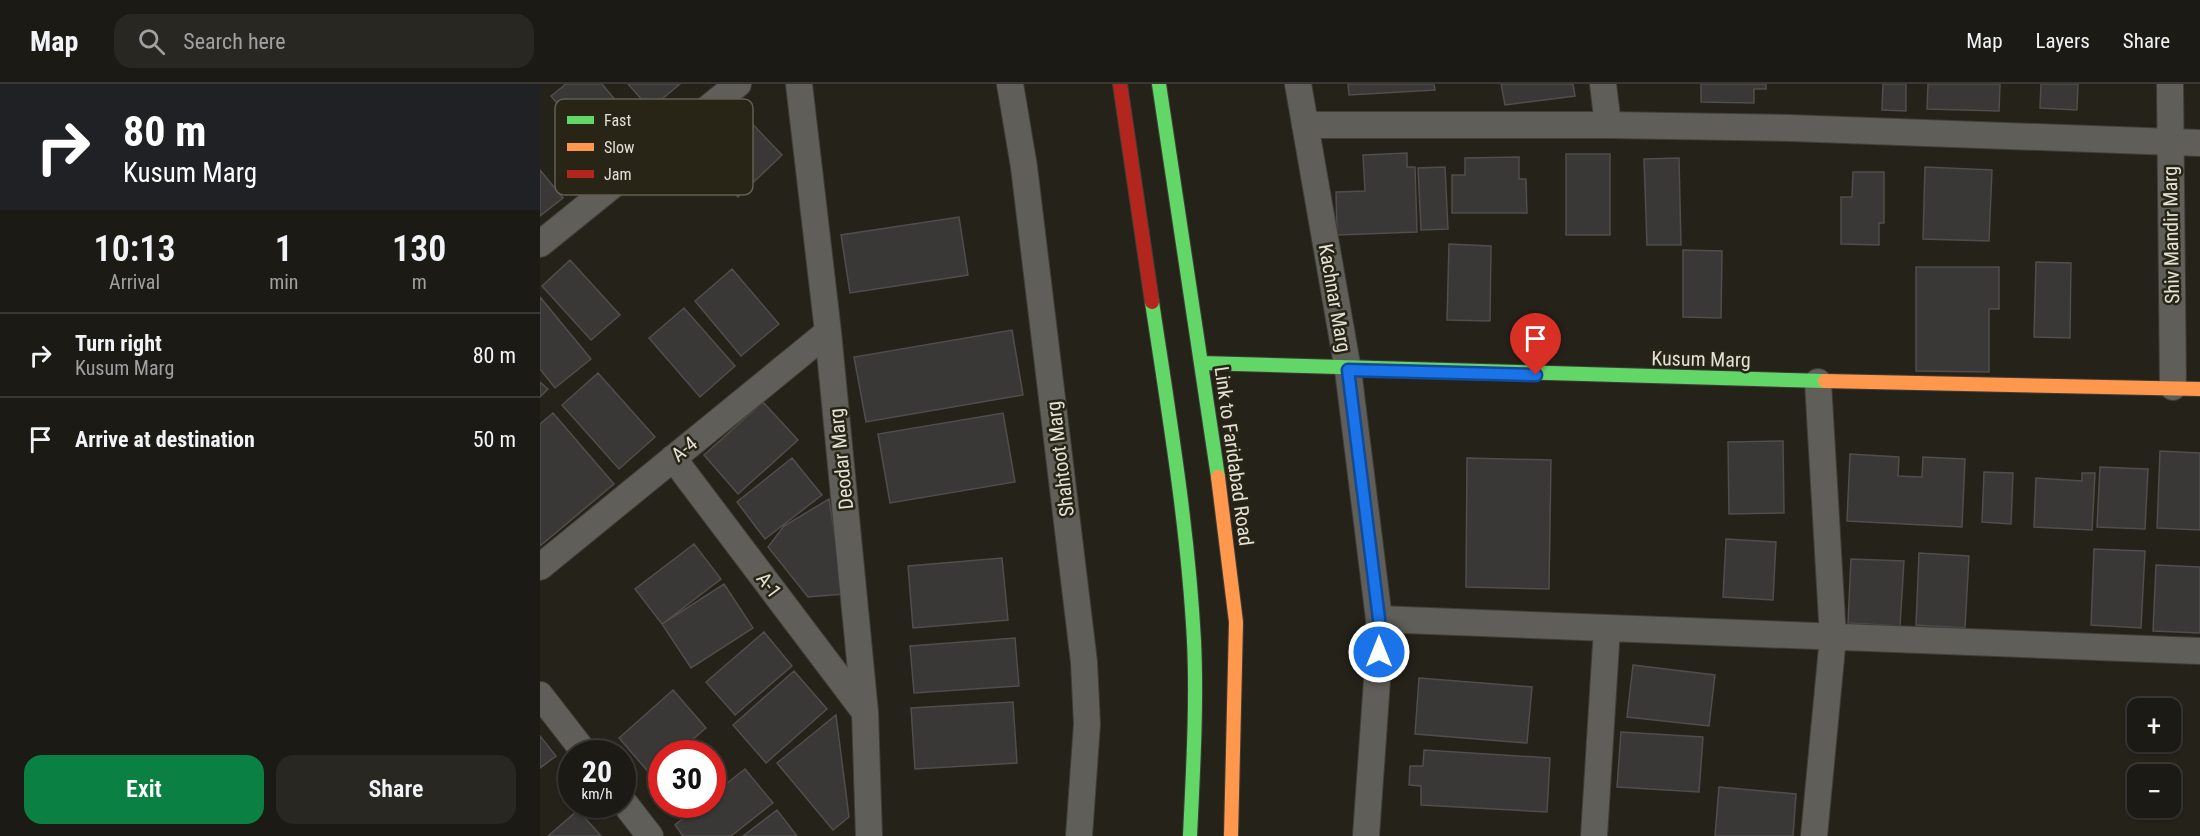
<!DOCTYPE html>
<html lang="en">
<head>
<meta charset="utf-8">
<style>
	body { margin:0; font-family:"Roboto Condensed",sans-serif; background:#292722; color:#f1f3f6; height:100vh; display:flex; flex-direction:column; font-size:22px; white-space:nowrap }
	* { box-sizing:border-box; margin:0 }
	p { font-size:20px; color:#a0a1a0 }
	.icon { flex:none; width:33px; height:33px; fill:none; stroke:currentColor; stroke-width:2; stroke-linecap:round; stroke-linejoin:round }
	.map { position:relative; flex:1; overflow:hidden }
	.drawer { display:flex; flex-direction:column; background:#1c1a14; width:540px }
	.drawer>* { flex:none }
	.top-card { background:#202124; color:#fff; overflow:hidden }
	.tools { position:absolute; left:1587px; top:614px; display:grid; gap:12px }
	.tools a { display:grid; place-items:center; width:54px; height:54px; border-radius:12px; background:#1c1a14; box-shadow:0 2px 4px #0004,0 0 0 2px #3a3834; font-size:30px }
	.speed { position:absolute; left:18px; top:656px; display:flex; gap:12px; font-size:30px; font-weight:700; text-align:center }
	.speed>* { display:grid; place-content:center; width:78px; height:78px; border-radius:50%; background:#1c1a14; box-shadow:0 2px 4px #0004,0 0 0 2px #3a3834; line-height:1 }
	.speed small { font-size:15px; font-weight:400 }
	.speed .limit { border:9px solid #d22; background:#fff; color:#111 }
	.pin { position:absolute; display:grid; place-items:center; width:51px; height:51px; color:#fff; margin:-62px -26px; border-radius:50% 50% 50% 0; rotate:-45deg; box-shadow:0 0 6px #0007 }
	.pin .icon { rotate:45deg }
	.me { position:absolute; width:66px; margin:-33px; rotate:0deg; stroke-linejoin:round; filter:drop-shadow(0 0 4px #0008) }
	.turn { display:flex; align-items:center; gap:21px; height:126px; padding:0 24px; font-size:27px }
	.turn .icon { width:78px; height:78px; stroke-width:2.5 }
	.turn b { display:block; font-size:42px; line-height:51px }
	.eta { display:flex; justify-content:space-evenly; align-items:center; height:102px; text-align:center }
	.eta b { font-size:36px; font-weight:600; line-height:42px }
	.cta { display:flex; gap:12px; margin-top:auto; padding:12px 24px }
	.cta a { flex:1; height:69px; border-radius:18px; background:#0b8043; color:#fff; font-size:24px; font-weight:600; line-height:69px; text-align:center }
	.cta a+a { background:#292722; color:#f1f3f6 }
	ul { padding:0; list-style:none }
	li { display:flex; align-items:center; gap:18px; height:84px; padding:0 24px; border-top:2px solid #3a3834 }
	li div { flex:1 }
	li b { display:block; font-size:22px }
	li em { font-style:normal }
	header { display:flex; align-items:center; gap:36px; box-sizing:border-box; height:84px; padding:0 30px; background:#1c1a14; border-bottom:2px solid #3a3834 }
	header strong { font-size:28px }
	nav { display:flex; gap:33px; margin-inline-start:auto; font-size:21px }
	.search { width:420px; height:54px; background:#292722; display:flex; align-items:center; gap:15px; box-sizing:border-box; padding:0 21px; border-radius:18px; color:#a0a1a0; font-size:22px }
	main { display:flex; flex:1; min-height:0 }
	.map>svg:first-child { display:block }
	.building { fill:#3a3837; stroke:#504d4b; stroke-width:1.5 }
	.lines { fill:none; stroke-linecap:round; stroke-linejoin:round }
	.street-casing { stroke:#403e38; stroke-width:28 }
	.fast-casing { stroke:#403e38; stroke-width:16 }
	.slow-casing { stroke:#403e38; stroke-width:16 }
	.jam-casing { stroke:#403e38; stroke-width:16 }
	.street { stroke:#605e58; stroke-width:26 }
	.fast { stroke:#63d668; stroke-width:14 }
	.slow { stroke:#ff974d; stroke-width:14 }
	.jam { stroke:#b3261e; stroke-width:14 }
	.route-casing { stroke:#114b97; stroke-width:15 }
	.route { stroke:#1a73e8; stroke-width:10 }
	.labels { text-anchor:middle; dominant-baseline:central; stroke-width:5; stroke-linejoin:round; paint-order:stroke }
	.street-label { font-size:20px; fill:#e3e1d7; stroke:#292516 }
	.key { fill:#292516; stroke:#615d50; stroke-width:1.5 }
	.key-label { font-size:16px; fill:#e3e1d7 }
</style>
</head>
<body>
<header>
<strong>Map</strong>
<div class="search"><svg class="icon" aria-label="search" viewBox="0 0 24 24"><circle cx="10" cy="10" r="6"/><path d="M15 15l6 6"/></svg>Search here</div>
<nav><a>Map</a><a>Layers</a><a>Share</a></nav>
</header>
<main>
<section class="drawer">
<div class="top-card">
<div class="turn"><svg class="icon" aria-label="right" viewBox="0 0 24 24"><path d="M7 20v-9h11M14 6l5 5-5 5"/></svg><div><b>80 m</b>Kusum Marg</div></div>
</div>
<div class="eta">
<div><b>10:13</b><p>Arrival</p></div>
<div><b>1</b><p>min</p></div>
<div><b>130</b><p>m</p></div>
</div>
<ul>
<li><svg class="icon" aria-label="right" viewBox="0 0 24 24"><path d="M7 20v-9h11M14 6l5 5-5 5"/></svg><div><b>Turn right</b><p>Kusum Marg</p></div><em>80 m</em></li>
<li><svg class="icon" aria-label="arrive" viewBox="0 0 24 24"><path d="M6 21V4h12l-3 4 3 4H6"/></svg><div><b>Arrive at destination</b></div><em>50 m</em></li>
</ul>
<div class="cta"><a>Exit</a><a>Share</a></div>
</section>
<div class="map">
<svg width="1660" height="752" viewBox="0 0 1660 752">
	<rect width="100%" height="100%" fill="#25221a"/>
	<path class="building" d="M26,0H62L90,34L54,63L11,12Z
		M88,0H140L110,25Z
		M808,0H894L895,6L809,11Z
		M961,0H1033L1035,12L965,21Z
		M1161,0H1226V5H1214V19L1161,18Z
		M1343,0H1366V27L1342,26Z
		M1388,0H1460L1459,27L1387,25Z
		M1501,0H1538L1537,26L1500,24Z
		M201,28L242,71L198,113L180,94L187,87L164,63Z
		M867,69V83H875L877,148L797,151L796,108L825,107L823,71Z
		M1026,70H1070V151H1026Z
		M979,73V95H986L987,129H912V91H925V74Z
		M1139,74L1141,161H1107L1104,75Z
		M905,83L908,145L881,146L878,84Z
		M1385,83L1452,86L1449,157L1383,155Z
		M0,86L23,114L0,132Z
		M1313,88H1344V139H1339V161L1301,160V113H1312Z
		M419,133L428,191L310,209L301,151Z
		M909,160L951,162L950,237L907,236Z
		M1143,166L1182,167L1181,234L1143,233Z
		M30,176L80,231L51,256L2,202Z
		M1496,178L1531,179L1530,254L1494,253Z
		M1376,183H1459V225H1449V288L1376,287Z
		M192,185L239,240L201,272L155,217Z
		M0,213L51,275L15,304L0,285Z
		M144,224L195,282L160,313L109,254Z
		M472,246L483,311L326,338L314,273Z
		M58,289L115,353L79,385L22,321Z
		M0,298L8,305L0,313Z
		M223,318L258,356L198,410L164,371Z
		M13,329L74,400L0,462V340Z
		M463,329L475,398L350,419L338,350Z
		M1243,357L1244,429L1189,430L1188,358Z
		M1620,367L1660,369V446L1617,444Z
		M1310,370L1359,373L1358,392L1382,393L1383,373L1425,375L1422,443L1307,437Z
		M252,374L282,411L225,455L197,418Z
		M927,374L1011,376L1009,505L926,503Z
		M1560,383L1608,385L1605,445L1557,443Z
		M1444,388L1473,389L1471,440L1442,438Z
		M1542,389H1555L1552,446L1494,443L1496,394L1542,397Z
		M289,415L304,510L268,513L228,463L244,442Z
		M1186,455L1236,458L1233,516L1183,513Z
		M154,460L181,495L122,540L95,505Z
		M1554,465L1605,467L1601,544L1551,541Z
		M1379,469L1429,472L1425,544L1376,541Z
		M462,474L468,536L373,544L368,482Z
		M1311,475L1364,477L1360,542L1308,539Z
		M1616,481L1660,483V549L1613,547Z
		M184,500L213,544L151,584L122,540Z
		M224,548L252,582L195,631L166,598Z
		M475,554L479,602L374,609L370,562Z
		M1093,581L1175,591L1169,642L1087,633Z
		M254,587L287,625L226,679L193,641Z
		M879,594L992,603L987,659L875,650Z
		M133,606L166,644L137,669H122V683L111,691L79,654Z
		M473,618L477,679L375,685L371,624Z
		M296,631L309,733L293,746L237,679Z
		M1081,648L1163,653L1159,708L1077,703Z
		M0,652L16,672L0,684Z
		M884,666L1010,674L1007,728L881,721V702L869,701L870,682H883Z
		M205,685L233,719L191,752H143L135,741L161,720H172V711Z
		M1179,703L1256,710L1253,752H1175Z
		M38,726L61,752H8Z
		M237,726L257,752H203Z"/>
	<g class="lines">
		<defs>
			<path id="street" d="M259,0L288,248L325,628L329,752
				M470,0L484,83L544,578L547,640L539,752
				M758,0L808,286L839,535V568L826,752
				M1063,0L1068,41
				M1630,0L1633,303
				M765,41H1068L1250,44L1660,59
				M0,160L198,0
				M133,374L324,627
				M0,483L288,248
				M839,535L1660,567
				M0,611L45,669
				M82,716L110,752
				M1054,752L1067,544
				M1274,752L1293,553L1278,298"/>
			<path id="fast" d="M619,0L678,393
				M612,218C629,331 648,443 654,557C657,621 653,687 650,752
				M661,279L1285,297"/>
			<path id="slow" d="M1285,297L1660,305
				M678,393L696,538L691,752"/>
			<path id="jam" d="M580,0L612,218"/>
		</defs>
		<use href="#street" class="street-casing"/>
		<use href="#fast" class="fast-casing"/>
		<use href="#slow" class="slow-casing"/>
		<use href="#jam" class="jam-casing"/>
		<use href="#street" class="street"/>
		<use href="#fast" class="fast"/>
		<use href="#slow" class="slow"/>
		<use href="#jam" class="jam"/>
	</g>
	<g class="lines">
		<defs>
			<path id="route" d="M839,568V535L808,286L996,291"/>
		</defs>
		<use href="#route" class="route-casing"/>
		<use href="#route" class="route"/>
	</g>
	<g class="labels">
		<g class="street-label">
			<text transform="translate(1631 151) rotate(-91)">Shiv Mandir Marg</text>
			<text transform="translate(795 214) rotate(80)">Kachnar Marg</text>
			<text transform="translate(1161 275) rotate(1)">Kusum Marg</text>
			<text transform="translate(144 365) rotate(-39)">A-4</text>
			<text transform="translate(694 372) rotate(82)">Link to Faridabad Road</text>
			<text transform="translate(301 375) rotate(-96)">Deodar Marg</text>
			<text transform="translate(520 375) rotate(-97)">Shahtoot Marg</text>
			<text transform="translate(229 501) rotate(53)">A-1</text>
		</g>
	</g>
	<rect x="15" y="15" width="198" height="96" rx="9" class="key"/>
	<rect x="27" y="32" width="27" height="8" fill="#63d668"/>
	<rect x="27" y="59" width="27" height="8" fill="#ff974d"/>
	<rect x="27" y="86" width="27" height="8" fill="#b3261e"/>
	<g class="key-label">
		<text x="64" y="42">Fast</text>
		<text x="64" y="69">Slow</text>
		<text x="64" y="96">Jam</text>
	</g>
</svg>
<div class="tools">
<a>+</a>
<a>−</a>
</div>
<div class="speed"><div>20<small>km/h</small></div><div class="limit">30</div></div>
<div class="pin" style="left:996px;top:291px;background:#d93025"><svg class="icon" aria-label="arrive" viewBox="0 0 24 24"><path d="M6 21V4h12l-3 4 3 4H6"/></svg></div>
<svg class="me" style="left:839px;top:568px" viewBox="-20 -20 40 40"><circle r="17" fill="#1a73e8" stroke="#fff" stroke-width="3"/><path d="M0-11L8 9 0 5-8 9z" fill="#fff"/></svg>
</div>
</main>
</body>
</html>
